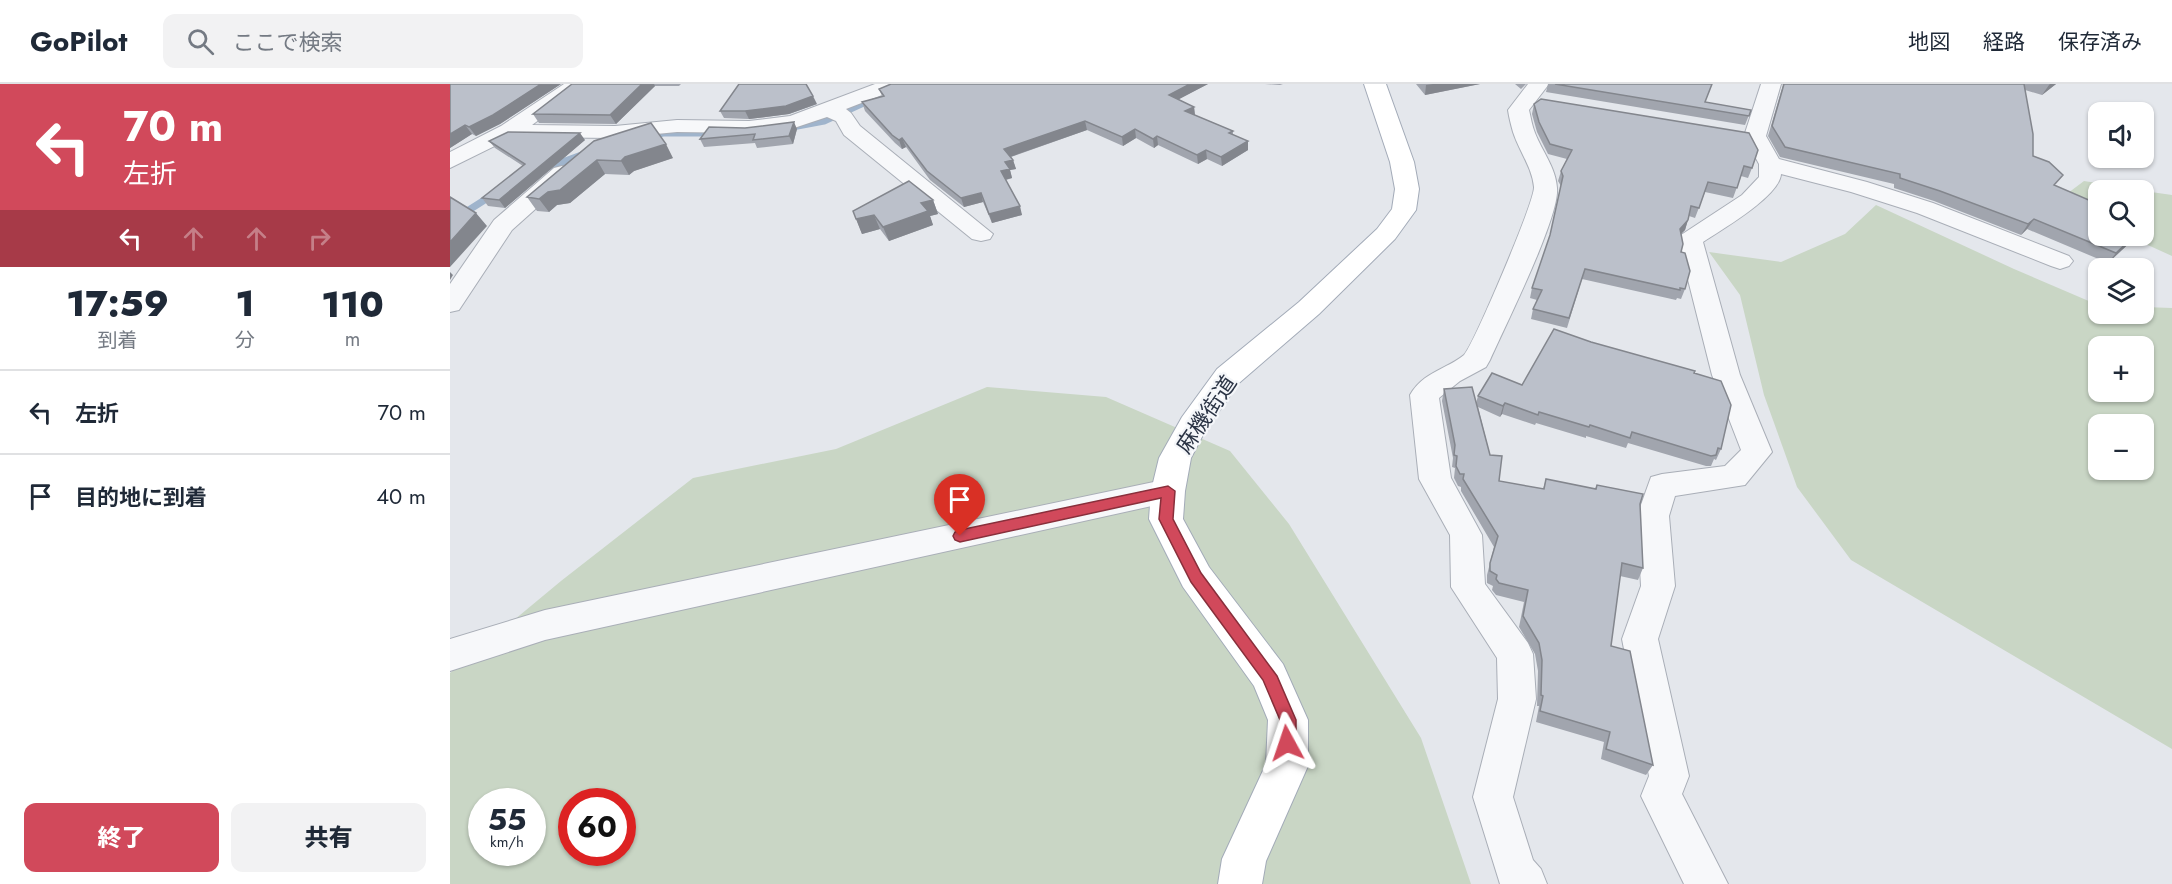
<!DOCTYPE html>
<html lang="ja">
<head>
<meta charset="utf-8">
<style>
	body { margin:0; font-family:Jost,"Noto Sans JP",sans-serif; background:#f2f2f3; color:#1f2937; height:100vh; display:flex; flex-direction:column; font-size:22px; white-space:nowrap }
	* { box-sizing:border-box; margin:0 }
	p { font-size:20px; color:#747a83 }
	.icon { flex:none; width:33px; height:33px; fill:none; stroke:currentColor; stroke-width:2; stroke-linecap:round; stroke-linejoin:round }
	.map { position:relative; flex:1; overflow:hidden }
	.drawer { display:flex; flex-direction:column; background:#fff; width:450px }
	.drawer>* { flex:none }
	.banner { background:#d1495b; color:#fff; overflow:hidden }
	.fabs { position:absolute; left:1638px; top:18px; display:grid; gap:12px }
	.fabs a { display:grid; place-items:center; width:66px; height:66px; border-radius:12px; background:#fff; box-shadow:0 2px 4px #0004; font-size:30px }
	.speed { position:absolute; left:18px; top:704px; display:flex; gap:12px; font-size:30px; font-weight:700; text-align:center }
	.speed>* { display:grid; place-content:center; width:78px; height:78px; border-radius:50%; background:#fff; box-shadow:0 2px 4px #0004; line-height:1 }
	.speed small { font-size:15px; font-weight:400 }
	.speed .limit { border:9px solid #d22; background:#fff; color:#111 }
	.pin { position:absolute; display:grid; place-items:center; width:51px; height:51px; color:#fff; margin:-62px -26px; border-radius:50% 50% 50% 0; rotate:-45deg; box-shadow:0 0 6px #0007 }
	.pin .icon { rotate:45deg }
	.me { position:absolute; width:66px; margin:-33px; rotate:355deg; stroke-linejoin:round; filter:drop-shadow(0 0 4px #0008) }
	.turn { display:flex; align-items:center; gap:21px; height:126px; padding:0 24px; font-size:27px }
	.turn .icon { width:78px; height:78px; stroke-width:2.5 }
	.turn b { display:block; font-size:42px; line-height:51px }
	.lanes { display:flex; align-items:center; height:57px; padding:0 24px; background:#0003; justify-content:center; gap:30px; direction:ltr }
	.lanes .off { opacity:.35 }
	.eta { display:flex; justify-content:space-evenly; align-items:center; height:102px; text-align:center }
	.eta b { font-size:36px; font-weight:800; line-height:42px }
	.button { display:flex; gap:12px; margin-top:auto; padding:12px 24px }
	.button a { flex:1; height:69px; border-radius:12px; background:#d1495b; color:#fff; font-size:24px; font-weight:800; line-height:69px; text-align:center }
	.button a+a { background:#f2f2f3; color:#1f2937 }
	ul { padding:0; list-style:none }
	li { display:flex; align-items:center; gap:18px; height:84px; padding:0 24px; border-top:2px solid #e0e1e3 }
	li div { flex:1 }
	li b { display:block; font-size:22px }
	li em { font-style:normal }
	header { display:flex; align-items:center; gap:36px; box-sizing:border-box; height:84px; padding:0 30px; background:#fff; border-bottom:2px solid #e0e1e3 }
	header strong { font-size:28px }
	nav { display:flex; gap:33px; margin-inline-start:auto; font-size:21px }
	.search { width:420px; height:54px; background:#f2f2f3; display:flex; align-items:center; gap:15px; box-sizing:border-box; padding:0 21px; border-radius:12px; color:#747a83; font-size:22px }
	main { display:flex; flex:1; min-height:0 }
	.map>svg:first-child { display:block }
	.green { fill:#c9d6c5; fill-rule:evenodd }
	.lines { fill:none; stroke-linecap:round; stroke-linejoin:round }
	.stream { stroke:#9fb4cc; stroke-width:7 }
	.minor-casing { stroke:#a9aeb7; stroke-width:2 }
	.major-casing { stroke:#a3abb8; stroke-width:2 }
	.minor { fill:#f7f8fa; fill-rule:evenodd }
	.major { fill:#fff; fill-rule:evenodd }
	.wall { fill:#a1a5ae }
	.shaded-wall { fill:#83868d }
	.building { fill:#bbc0ca; stroke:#83868d; stroke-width:1.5 }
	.route { fill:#d1495b; stroke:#882f3b; stroke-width:1.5 }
	.labels { text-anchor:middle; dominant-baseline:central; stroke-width:4.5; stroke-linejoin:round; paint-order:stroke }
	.street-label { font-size:22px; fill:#2b3445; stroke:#f4f6f9 }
</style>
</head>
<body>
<header>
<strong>GoPilot</strong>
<div class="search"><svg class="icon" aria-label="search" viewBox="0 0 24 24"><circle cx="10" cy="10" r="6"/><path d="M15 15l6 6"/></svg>ここで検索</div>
<nav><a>地図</a><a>経路</a><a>保存済み</a></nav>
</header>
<main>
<section class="drawer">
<div class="banner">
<div class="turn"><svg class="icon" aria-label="left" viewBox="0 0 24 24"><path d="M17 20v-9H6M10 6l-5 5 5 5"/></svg><div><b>70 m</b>左折</div></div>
<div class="lanes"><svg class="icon" aria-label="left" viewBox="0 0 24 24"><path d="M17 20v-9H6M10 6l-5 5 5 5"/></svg><svg class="icon off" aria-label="ahead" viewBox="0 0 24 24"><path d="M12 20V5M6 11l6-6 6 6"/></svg><svg class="icon off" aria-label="ahead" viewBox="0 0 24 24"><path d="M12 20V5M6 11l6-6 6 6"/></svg><svg class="icon off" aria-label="right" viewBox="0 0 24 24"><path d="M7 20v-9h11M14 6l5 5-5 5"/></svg></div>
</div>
<div class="eta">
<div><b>17:59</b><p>到着</p></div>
<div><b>1</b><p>分</p></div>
<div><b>110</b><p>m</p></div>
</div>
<ul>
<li><svg class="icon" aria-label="left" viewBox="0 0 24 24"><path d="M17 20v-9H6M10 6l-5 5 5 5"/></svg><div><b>左折</b></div><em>70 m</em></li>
<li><svg class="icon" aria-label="arrive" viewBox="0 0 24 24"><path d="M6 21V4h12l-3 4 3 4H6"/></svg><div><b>目的地に到着</b></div><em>40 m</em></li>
</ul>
<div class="button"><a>終了</a><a>共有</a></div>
</section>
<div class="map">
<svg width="1722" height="800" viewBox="0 0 1722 800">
	<rect width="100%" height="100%" fill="#e4e7ec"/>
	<path class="green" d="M1634,97L1692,106H1648V138L1606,118Z
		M1694,107L1722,111V172L1678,152H1694Z
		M1426,121L1564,185L1648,221V230H1694V223L1722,224V665L1401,476L1347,403L1314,311L1290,211L1259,168L1331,178L1395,150ZM1648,262H1694V308H1648ZM1648,340H1694V386H1648Z
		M537,303L656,313L780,367L839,440L971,654L1021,800H0V589L111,497L243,394L386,365ZM32,717H82V768H32ZM122,717H172V768H122Z"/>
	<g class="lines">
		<path class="stream" d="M342,43L374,37L420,16L442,9
			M196,53L213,49H266
			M96,84L137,69
			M0,138L44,110"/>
		<defs>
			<path id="minor" d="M114,0H137L82,41L165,42L227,36L299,37L340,32L425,0H453L450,4L396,25L401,29L410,42L543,150L540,155L531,157L522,155L394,51L386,37L377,33L344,44L299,49L227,48L165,54L63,53L0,84V68L51,42Z
				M1078,0H1099L1079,26C1081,34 1082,42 1085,49C1092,67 1106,84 1107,104C1110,133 1054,244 1040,276L1036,283L1010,297L989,314L1001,394L1032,451L1035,500L1078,559L1083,570L1086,615L1063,713L1083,776L1091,785L1097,800H1050L1023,713L1048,615L1047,574L1001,503L1000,451L969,395L960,311C973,288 997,285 1014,271C1023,262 1085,117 1084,103C1082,83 1069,67 1063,48C1061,41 1059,33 1058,26Z
				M1311,0H1331L1316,52L1329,75L1417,98L1483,119L1619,172L1623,177L1619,182L1610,185L1601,182L1467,129L1401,108L1331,90C1330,112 1271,146 1253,158L1290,291L1322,368L1295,401L1225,412L1219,432L1225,502L1208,555L1239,692L1232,710L1278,800H1234L1191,712L1199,692L1172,555L1191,502L1187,432L1201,393L1212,390L1275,382L1291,366L1262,291L1228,156L1231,151L1292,111L1309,93V80L1294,52Z
				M112,82L120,84L123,89L120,94L62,146L9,226L0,228V200L44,136L104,84Z
				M718,395L729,398L734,407L729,416L95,556L0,587V555L95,526Z"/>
			<path id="major" d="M914,0H936L964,78L969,105L966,126L945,155L869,230L789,299L755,347L741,374L735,407L733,435L759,483L833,580L858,636V682L816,777L812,800H768L772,775L816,680L818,636L804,602L733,503L699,435L701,407L709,374L732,333L767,285L849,218L927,145L942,125L945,105L940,78Z"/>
		</defs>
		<use href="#minor" class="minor-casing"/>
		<use href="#major" class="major-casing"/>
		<use href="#minor" class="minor"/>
		<use href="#major" class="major"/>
	</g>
	<path class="wall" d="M0,0H111L50,40L26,52L22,50L0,64Z
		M122,0H231L229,2H205L166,40L89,39L83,30Z
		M441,0H758L728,15L744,23L745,31L783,47V51L798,66L772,82L757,75L748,80L708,61L704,64L686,54L673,62L637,46L561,73L563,76L566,85L560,86L562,94L556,96L572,131L542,139L533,118L514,123L480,96L456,63L452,65L445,59L415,27L412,18L432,12L429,5Z
		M815,0H833L830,1Z
		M966,0H1030L975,11Z
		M1065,0H1076L1071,5Z
		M1098,0H1262L1255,18L1301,26L1295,41L1096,8Z
		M1332,0H1606L1592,11L1575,6L1583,72L1606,102L1687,152L1658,179L1577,145L1571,151L1484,117L1444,104V100L1330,73L1318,52L1333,1Z
		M367,20L339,30L299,35L274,34L270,27Z
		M1084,20L1302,84L1298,94L1291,92L1283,114L1255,108L1245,134L1239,132L1235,146L1231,150V168L1235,205L1231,215L1227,214L1226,216L1132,195L1117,244L1081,235L1083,225L1087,216L1080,214L1082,204L1100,152L1111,102L1108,97L1111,87L1117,75L1098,70L1087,48L1082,30Z
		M347,45L343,60L307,64L305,59L254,63L250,55Z
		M135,56L55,124L38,122L32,114L73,82L45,64L39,57Z
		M144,57L223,74L184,87L179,91L155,90L120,119L107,121L99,128L87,127L77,113Z
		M483,116L488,130L480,132L483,141L439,157L430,145L412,150L403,127Z
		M1141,258L1244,289L1271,365L1266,376L1264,375L1261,382H1256L1178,359L1176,364L1136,352V354L1086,339L1085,341L1052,330L1050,333L1028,323L1040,371L1049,397L1093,405L1096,395L1145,405L1147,401L1190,420L1193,484L1188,496L1170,492L1161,562L1203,681L1196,691L1151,675L1154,658L1086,638L1089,622H1087L1088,587L1085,570L1069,543L1074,518L1046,511L1042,506L1043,502L1037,499V491L1044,463L1011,407V403L1008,402L1004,394L1005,384L1002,383L1003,374L992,317L994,305L1026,319L1028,312L1072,301Z"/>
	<path class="shaded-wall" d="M91,0H111L50,40L26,52L19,43Z
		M192,0H204L205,2L166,40L160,31Z
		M740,0H758L720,20L719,11Z
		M983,0H1030L975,11L976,1Z
		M1600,0H1606L1592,11L1599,1Z
		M363,12L367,20L339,30L299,35L295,27Z
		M744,23L745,32L735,27Z
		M635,37L637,46L557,74L554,65Z
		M344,38L347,45L343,60L339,52Z
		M15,41L22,50L0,64V50Z
		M685,45L686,54L673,62L672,53Z
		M130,49L135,56L55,124L49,116Z
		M707,52L708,61L704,64L703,55Z
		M452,54L456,63L452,65L449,56Z
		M798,57V66L772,82L771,73Z
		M216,60L223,74L184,87L179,91L171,77L175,73Z
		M756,66L757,75L748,80L747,71Z
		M147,76L155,90L120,119L107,121L99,128L89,115L98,108Z
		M563,76L566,85L560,86L562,94L554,96L551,87L555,78Z
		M531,109L533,118L514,123L511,114Z
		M483,116L488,130L480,132L483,141L439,157L433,143L471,119Z
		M570,122L572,131L542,139L539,130Z
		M26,129L37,142L0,183V158Z
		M424,131L430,145L412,150L406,135Z
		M1584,135L1577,145L1571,151L1578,140Z
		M1238,136L1235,146L1226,155L1230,145Z
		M1684,152H1687L1658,179L1666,169Z
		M0,188L3,191L0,196Z
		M1055,319L1052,330L1050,333L1053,322Z"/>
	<path class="building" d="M0,0H91L43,31L19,43L15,41L0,50Z
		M122,0H192L160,31L83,30Z
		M289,0H356L363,12L336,22L295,27H270Z
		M441,0H740L719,11L744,23L735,27L783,47L779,49L798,57L771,73L756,66L747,71L707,52L703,55L685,45L672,53L635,37L554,65L563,76L555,78L560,85L551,87L570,122L539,130L531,109L511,114L477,87L452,54L449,56L442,51L412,18L434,12L429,5Z
		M1105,0H1262L1255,18L1301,26L1299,32Z
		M1334,0H1574L1583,50V72L1599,78L1613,91L1604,101L1648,120V152H1684L1666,169L1584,135L1578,140L1490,107L1450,94V90L1335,63L1322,42Z
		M1091,15L1299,49L1308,66L1302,84L1294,82L1287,104L1258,98L1249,124L1241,122L1238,136L1230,145L1233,160L1231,168L1235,169L1240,187L1235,205L1230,204V206L1135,185L1119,234L1083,225L1092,206L1082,204L1100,151L1113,92L1111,87L1122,66L1100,60L1089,38L1084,20Z
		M344,38L339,52L303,56L305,50L250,55L259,43L295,44Z
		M201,39L216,60L175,73L171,77L147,76L110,106L98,108L89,115L77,113L144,57Z
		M58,48L130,49L49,116L32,114L75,80L39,57Z
		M459,97L483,116L471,119L478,127L433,143L424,131L406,135L403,127Z
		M0,113L26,129L0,158Z
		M1104,245L1141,258L1245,287L1244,289L1271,297L1281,321L1271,365L1268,364L1266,371L1261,372L1182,348L1180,354L1140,341L1139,343L1089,328L1088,331L1055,319L1053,322L1028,312L1042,289L1072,301Z
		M1022,303L1040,371L1052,372L1049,397L1094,405L1096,395L1146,405L1147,401L1193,410L1190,420L1193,484L1172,479L1161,562L1180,567L1203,681L1156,665L1160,648L1090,627L1093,612L1091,611L1092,576L1089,559L1073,532L1078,506L1049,499L1046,495L1047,491L1040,487V479L1048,452L1013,395L1014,390H1010L1006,382L1007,372L1004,371L1005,361L994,305Z"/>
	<path class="route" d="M718,402L725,407L723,435L751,489L827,592L846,636V659L843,665L837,667L832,665L829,659L830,636L813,596L741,498L709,435L711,414L510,458L505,456L503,452L505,448L510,446Z"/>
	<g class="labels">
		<g class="street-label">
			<text transform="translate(756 330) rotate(-56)">麻機街道</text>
		</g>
	</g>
</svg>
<div class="fabs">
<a><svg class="icon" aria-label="sound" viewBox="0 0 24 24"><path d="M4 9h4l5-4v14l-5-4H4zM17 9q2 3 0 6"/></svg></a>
<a><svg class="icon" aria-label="search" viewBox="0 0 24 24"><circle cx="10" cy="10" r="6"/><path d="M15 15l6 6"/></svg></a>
<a><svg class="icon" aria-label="layers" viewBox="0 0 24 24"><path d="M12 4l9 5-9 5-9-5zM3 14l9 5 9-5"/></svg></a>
<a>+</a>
<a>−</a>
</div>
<div class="speed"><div>55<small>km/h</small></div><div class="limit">60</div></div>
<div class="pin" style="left:510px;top:452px;background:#d93025"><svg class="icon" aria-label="arrive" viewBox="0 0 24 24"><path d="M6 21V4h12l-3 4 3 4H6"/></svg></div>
<svg class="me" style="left:837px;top:659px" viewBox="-20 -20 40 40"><path d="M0-17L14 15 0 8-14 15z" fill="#d1495b" stroke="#fff" stroke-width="4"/></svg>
</div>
</main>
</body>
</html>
